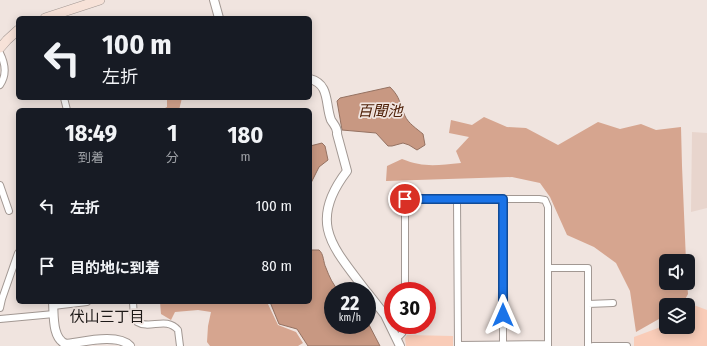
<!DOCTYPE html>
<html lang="ja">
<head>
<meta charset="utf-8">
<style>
	body { margin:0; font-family:"Fira Sans Condensed","Noto Sans JP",sans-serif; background:#242831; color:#f1f3f6; height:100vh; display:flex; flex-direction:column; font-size:15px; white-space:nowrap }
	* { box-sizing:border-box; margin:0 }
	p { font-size:13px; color:#9ea1a6 }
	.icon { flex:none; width:22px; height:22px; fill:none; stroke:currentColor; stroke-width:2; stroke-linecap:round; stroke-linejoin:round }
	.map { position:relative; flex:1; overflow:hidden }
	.drawer { position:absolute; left:16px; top:108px; width:296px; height:196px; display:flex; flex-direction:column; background:#171b24; border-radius:6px; box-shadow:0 2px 10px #0003 }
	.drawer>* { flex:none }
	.top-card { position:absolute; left:16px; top:16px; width:296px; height:84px; border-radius:6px; box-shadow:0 2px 10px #0003; background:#171b24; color:#f1f3f6; overflow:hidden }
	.buttons { position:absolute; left:659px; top:254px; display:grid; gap:8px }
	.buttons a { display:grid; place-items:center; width:36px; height:36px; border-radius:6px; background:#171b24; box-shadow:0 2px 10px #0003; font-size:20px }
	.speed { position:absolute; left:324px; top:282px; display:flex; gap:8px; font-size:20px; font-weight:700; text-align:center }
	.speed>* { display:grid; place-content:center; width:52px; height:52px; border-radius:50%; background:#171b24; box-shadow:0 2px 10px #0003; line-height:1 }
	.speed small { font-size:10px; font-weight:400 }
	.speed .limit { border:6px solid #d22; background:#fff; color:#111 }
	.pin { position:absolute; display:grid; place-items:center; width:34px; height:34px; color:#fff; margin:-17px; border:2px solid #fff; border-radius:50%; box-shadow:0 1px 4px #0007 }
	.me { position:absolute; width:44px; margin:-22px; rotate:0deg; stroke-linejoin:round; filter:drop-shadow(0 0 3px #0008) }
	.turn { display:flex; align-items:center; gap:14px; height:84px; padding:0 20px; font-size:18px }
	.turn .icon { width:52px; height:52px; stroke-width:2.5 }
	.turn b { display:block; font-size:28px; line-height:34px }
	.eta { display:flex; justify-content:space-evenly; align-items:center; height:68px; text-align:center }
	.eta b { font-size:24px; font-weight:700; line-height:28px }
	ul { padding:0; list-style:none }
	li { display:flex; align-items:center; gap:12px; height:60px; padding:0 20px }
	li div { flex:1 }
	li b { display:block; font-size:15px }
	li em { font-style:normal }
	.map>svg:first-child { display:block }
	.built { fill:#e8d5cd }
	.green { fill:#f9ccb8 }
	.forest { fill:#d6a58f }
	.water { fill:#c89882; stroke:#957262 }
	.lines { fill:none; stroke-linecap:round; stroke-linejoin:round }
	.minor-casing { stroke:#a29893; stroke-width:8 }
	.tertiary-casing { stroke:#a29893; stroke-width:10 }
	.secondary-casing { stroke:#a29893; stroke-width:10 }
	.minor { stroke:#fff; stroke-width:6 }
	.tertiary { stroke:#fff; stroke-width:8 }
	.secondary { stroke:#f7e2d8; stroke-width:9 }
	.route-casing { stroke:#114b97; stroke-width:10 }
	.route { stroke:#1a73e8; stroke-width:7 }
	.labels { text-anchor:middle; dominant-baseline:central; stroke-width:3.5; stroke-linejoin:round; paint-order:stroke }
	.water-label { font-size:15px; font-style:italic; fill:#4e2008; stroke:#f0e4df }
	.neighbourhood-label { font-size:15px; fill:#1e1a18; stroke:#f0e4df }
</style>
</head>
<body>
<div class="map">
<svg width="707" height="346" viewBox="0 0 707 346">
	<rect width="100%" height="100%" fill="#f0e4df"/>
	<path class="built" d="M692,132L707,133V208L691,212Z"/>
	<path class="green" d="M691,304L707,310V346H634V337L666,325V327H688V312Z
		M407,335L453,336V346H406L405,338Z"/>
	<path class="forest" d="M167,98H182L179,110H161L167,107Z
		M484,117L507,127L526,128L558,145L598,122L620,129L641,124L656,130L681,127L682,166L686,261H666V283H687L688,294L682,305H666V315L636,332L630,291L616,263L594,247L567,235L550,197L540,183L512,177L386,181L387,166L402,159C424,168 438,165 461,163L456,151L469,137L449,133L451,120L472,125Z
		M160,302H267L278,325L296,332L303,343L298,346H210L207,342L208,326L211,312L198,310L175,312L171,320L161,314Z"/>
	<path class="water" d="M390,87C401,98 399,103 405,116C408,123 417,129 423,134L425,145L417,150L409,145L403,143L392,146H388L376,133L342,130L337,101L340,98Z
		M322,143L325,146L328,160L319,167L310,185V146Z
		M310,250H319C324,254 323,262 326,268C329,276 333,285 339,291H333V325H367V321L380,346H308L297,329L279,324L270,302H310Z"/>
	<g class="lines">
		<defs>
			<path id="minor" d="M0,53C5,63 7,75 0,85
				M64,98L67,110
				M0,185L9,211
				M457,199L458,346
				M503,199V345
				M548,268H588V346
				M405,291V199H539L545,200L548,207V346
				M133,302L134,317L137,322C150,330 166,316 178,330L180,346
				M588,304L613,303
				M53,306L87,302
				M0,308L2,299L18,253
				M0,319L54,314
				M396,338C402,335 404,332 405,325
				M458,345L548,344
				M593,346H627"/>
			<path id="tertiary" d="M214,0L219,18
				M310,79C330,84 325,104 331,120C334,125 338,128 337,134L347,171C307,223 333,247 366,291
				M367,292L385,315L400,346
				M53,302C54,315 52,339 66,344C83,342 118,333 130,346"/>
			<path id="secondary" d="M45,18L100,0
				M0,48L7,40L18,30"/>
		</defs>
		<use href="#minor" class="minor-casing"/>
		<use href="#tertiary" class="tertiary-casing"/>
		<use href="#secondary" class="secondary-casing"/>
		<use href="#minor" class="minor"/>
		<use href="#tertiary" class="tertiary"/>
		<use href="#secondary" class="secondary"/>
	</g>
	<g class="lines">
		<defs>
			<path id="route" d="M405,199H503V315"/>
		</defs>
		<use href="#route" class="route-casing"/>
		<use href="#route" class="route"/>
	</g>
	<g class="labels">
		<g class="water-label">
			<text x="380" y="111">百聞池</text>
		</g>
		<g class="neighbourhood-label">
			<text x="107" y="317">伏山三丁目</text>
		</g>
	</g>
</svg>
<div class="buttons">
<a><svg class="icon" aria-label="sound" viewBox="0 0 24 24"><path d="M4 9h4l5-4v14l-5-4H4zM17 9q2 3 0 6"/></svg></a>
<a><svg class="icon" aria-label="layers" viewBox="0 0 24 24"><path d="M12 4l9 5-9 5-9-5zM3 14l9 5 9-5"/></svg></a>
</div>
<div class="speed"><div>22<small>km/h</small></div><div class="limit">30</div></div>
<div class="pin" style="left:405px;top:199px;background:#d93025"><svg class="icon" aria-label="arrive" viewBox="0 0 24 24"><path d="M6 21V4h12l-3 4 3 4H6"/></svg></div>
<svg class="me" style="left:503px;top:315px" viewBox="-20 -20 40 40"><path d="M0-17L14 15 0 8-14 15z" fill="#1a73e8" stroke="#fff" stroke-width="4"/></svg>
<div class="top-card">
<div class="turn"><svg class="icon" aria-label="left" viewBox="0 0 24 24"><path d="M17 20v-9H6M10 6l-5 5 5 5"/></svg><div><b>100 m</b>左折</div></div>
</div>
<section class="drawer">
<div class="eta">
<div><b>18:49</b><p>到着</p></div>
<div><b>1</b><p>分</p></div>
<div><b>180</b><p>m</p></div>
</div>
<ul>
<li><svg class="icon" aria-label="left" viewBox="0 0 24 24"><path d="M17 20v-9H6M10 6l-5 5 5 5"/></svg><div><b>左折</b></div><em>100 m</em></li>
<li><svg class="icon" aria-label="arrive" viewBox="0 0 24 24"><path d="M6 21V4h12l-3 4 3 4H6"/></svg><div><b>目的地に到着</b></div><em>80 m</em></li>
</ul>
</section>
</div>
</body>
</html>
